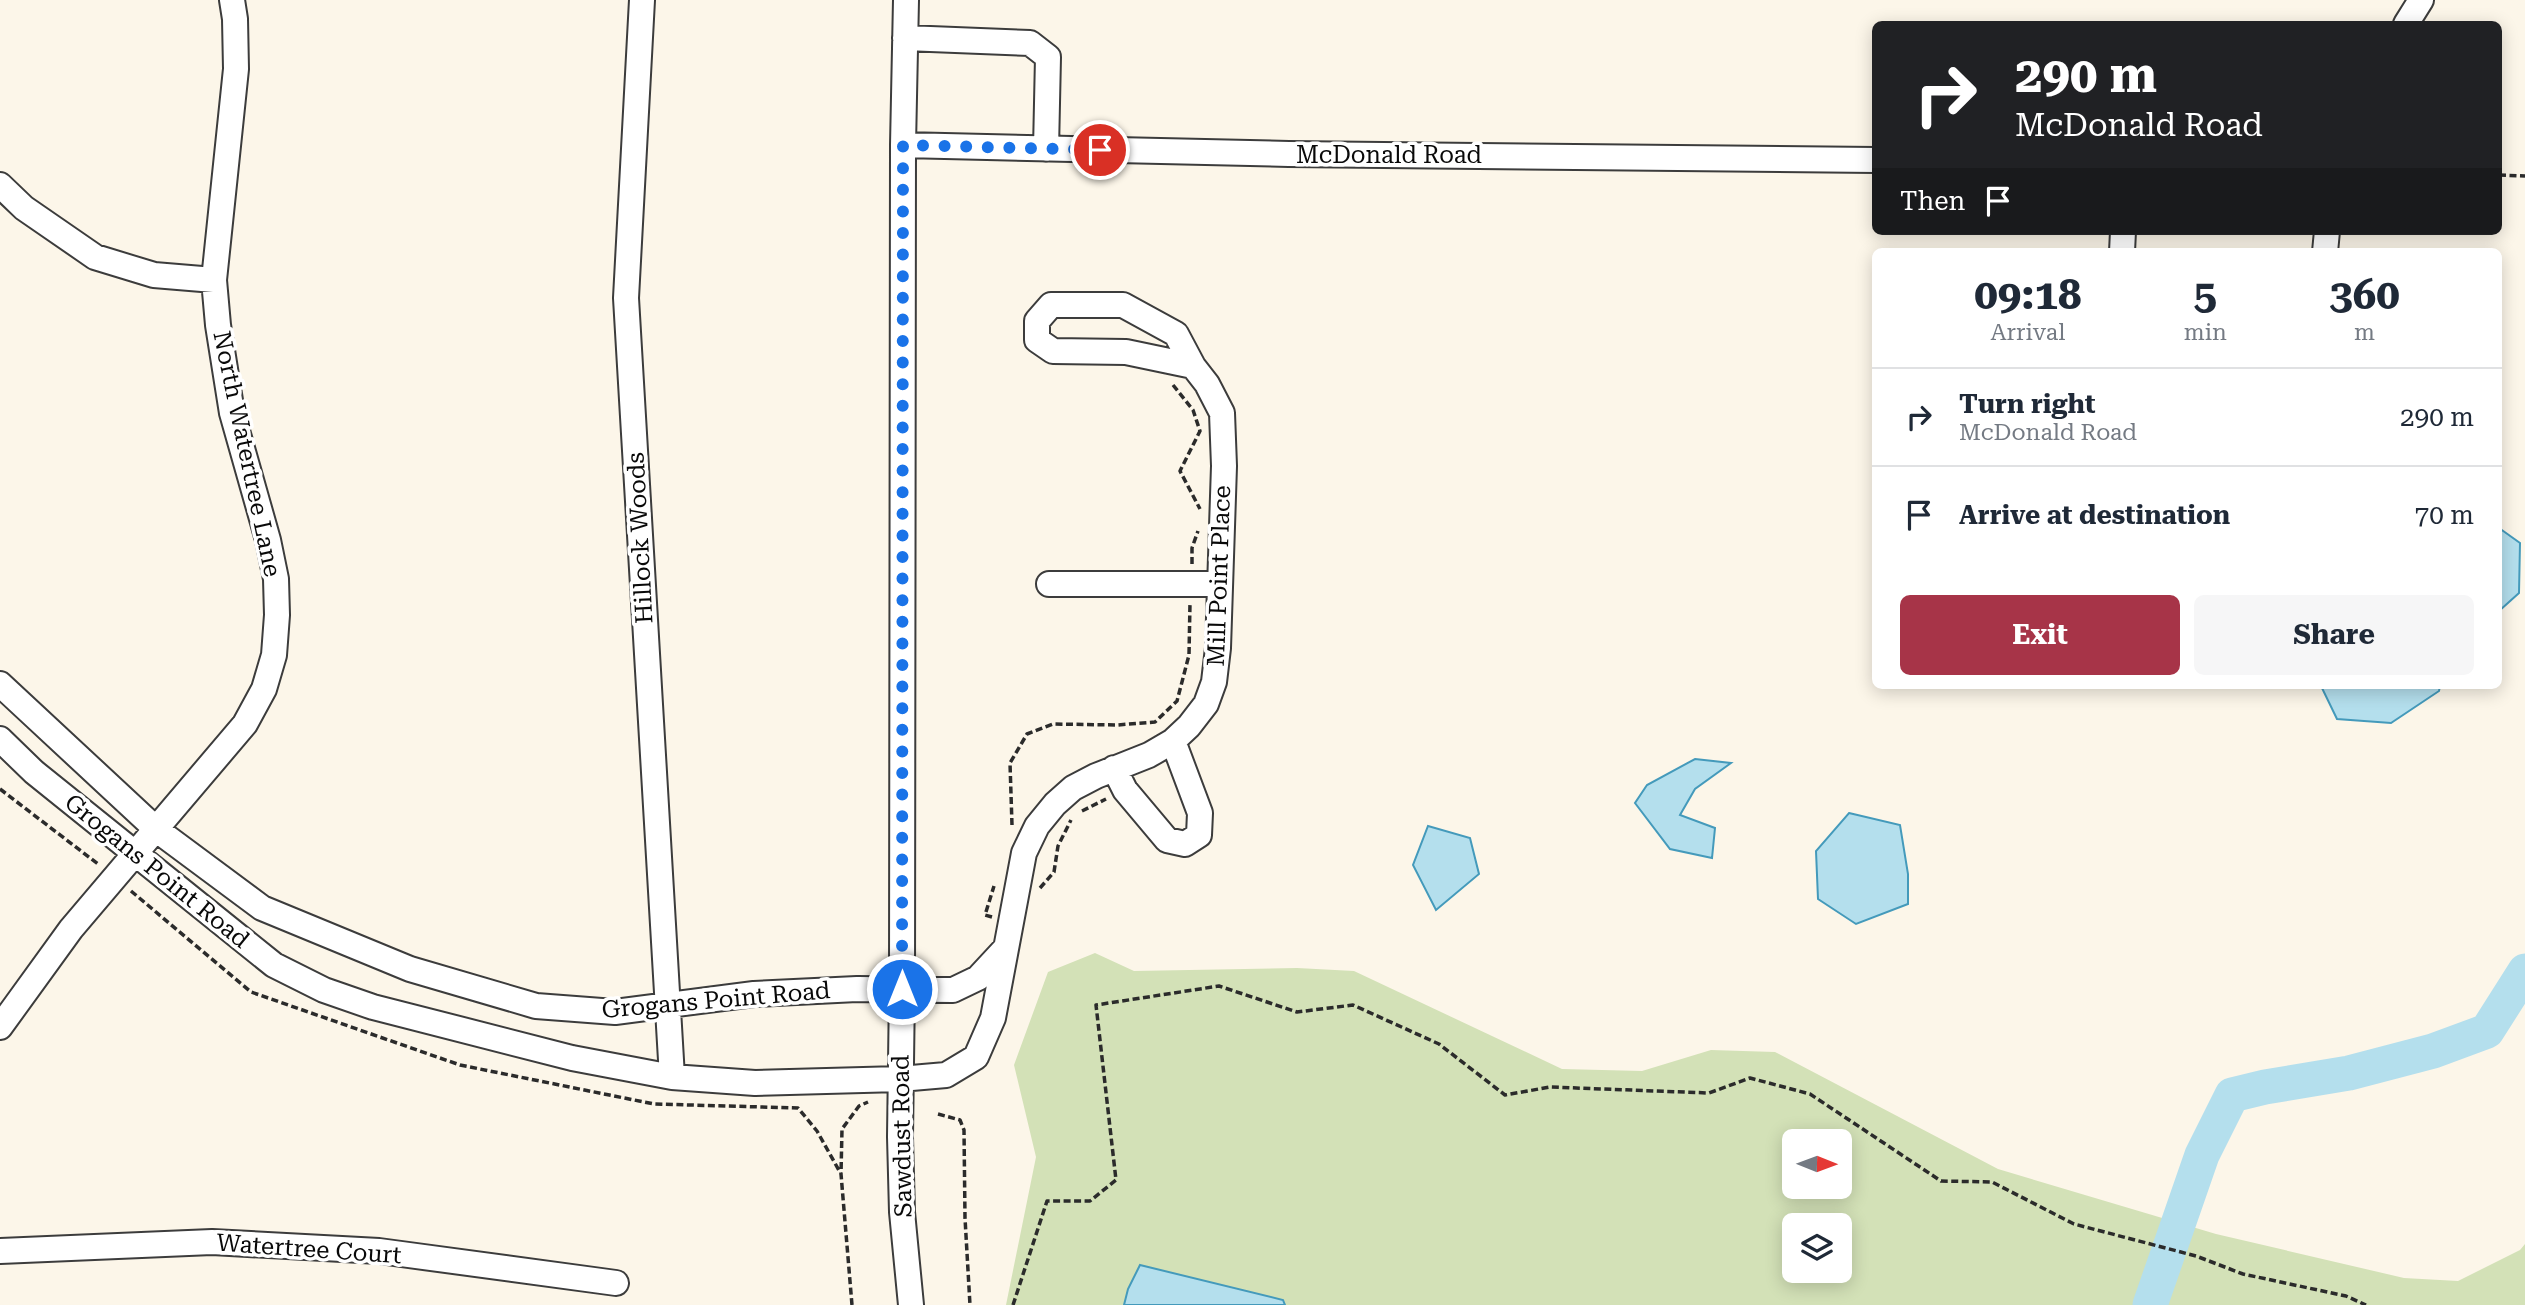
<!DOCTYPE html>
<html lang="en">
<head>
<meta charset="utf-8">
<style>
	body { margin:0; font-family:"Roboto Serif",serif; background:#f6f6f7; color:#1f2937; height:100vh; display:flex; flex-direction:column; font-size:26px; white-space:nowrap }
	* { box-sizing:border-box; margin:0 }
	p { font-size:23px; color:#747a83 }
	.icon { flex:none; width:38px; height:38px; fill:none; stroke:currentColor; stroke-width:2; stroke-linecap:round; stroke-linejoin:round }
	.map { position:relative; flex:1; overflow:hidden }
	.drawer { position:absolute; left:1872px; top:248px; width:630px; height:441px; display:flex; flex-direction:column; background:#fff; border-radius:10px; box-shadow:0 4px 18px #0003 }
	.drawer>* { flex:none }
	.hud { position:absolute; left:1872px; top:21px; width:630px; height:214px; border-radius:10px; box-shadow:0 4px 18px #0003; background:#202124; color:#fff; overflow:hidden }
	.needle { width:46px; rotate:91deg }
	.controls { position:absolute; left:1782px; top:1129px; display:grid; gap:14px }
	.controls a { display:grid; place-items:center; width:70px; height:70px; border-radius:10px; background:#fff; box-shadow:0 4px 18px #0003; font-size:35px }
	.pin { position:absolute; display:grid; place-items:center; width:60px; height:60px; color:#fff; margin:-30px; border:4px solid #fff; border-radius:50%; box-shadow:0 2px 7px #0007 }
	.me { position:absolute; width:77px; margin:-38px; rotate:0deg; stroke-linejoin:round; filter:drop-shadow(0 0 5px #0008) }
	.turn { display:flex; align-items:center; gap:24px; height:147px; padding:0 28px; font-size:32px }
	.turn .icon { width:91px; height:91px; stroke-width:2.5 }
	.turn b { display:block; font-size:49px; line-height:60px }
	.then { display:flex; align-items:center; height:66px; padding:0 28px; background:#0003; gap:14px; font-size:26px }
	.eta { display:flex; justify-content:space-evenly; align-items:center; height:119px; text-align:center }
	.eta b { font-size:42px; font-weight:700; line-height:49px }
	.action { display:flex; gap:14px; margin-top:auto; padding:14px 28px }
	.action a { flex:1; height:80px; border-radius:10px; background:#a73448; color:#fff; font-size:28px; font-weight:700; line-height:80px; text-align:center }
	.action a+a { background:#f6f6f7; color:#1f2937 }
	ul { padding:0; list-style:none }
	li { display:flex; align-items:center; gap:21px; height:98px; padding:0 28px; border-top:2px solid #e0e1e3 }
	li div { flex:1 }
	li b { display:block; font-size:26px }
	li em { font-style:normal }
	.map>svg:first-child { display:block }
	.green { fill:#d3e1b7; fill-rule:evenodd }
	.water { fill:#b4dfed; stroke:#449abb; stroke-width:2 }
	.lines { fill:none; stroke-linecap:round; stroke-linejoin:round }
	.river { stroke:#b4dfed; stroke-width:35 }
	.minor-casing { stroke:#3c3c3c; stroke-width:28 }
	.path { stroke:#2b2b2b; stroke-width:3.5; stroke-dasharray:7 3.5; stroke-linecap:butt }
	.minor { stroke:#fff; stroke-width:24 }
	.route { stroke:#1a73e8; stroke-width:12; stroke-dasharray:0 21.6 }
	.labels { text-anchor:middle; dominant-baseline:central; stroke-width:7; stroke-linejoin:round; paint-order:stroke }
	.street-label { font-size:24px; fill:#090909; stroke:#fff }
</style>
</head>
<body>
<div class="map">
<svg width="2525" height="1305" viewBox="0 0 2525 1305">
	<rect width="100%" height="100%" fill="#fcf6e9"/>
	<path class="green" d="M1095,953L1134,971L1297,968L1354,971L1562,1069L1642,1071L1711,1050L1775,1052L1998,1169L2216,1234L2404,1278L2458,1281L2520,1250L2525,1244V1305H1006L1036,1157L1014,1065L1048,972ZM1794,1141H1839V1186H1794ZM1794,1225H1839V1270H1794Z"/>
	<path class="water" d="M2499,528L2520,543L2519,593L2499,611Z
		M2321,686H2440L2439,691L2391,723L2337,719Z
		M1695,759L1731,763L1695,789L1680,815L1715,828L1712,858L1670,849L1635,803L1647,785Z
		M1849,813L1900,825L1908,874V904L1856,924L1818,899L1816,851Z
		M1428,826L1470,838L1479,874L1436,910L1413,865Z
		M1140,1265L1283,1300L1285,1305H1124L1128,1289Z"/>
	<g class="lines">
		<path class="river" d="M2150,1305L2202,1155L2232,1095L2265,1087L2349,1073L2433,1051L2487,1031L2525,971"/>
		<defs>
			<path id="minor" d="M642,0L626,298L672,1077
				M906,0L903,145L902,989L900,1137L902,1212L911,1305
				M2406,24L2421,0
				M905,38L1030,43L1048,57L1046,149
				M903,145L1289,154L1876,160
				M0,185L24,208L95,257L154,275L214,280
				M2122,252L2123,231
				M2325,252L2327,231
				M1049,584H1218
				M0,684L157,830L262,908L410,969L536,1006L615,1012L754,994L857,989L953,990L978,978L1004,950
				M0,739L34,772L274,965L324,990L373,1007L572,1058L672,1077L755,1083L900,1079L946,1075L976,1057L993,1018L1024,853L1037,826L1055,804L1073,788L1096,776L1149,755L1173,741L1189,726L1206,704L1214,682L1218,648L1224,466L1222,413L1207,384L1193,366L1176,334L1123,305H1051L1037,321V340L1053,351L1126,352L1193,366
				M1114,768L1125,790L1167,840L1185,844L1199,835L1200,813L1173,741
				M0,1027L71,929L245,724L264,689L274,655L277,615L276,579L268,540L232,413L218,325L214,280L236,69L235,19L232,0
				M0,1251L212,1242L379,1251L616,1283"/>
		</defs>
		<use href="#minor" class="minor-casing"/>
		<path class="path" d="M2499,175L2525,176
			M1173,385L1193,410L1200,431L1180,471L1200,509
			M1192,564V548L1198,531
			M0,789L98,864
			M1082,811L1106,799
			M1012,825L1010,763L1027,734L1053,724L1117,725L1155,722L1177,701L1189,655L1190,603
			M1040,888L1054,872L1058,846L1071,820
			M131,891L251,992L460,1065L654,1104L798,1108L817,1131L841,1174
			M992,917L985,915L994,886
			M938,1114L960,1120L964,1130L965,1218L970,1305
			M852,1305L841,1174L842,1129L859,1106L868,1102
			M1013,1305L1047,1201H1090L1116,1180L1096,1005L1219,986L1297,1012L1353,1005L1439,1044L1505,1095L1550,1087L1709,1093L1750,1078L1810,1094L1941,1181L1992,1182L2074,1224L2196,1256L2243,1274L2346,1296L2366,1305"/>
		<use href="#minor" class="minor"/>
	</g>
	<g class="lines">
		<path class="route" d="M902,989L903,145L1100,150"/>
	</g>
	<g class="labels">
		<g class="street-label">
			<text x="1389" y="155">McDonald Road</text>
			<text transform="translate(247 454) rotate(78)">North Watertree Lane</text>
			<text transform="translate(640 538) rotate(-93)">Hillock Woods</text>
			<text transform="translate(1219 576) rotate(-88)">Mill Point Place</text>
			<text transform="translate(157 871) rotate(39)">Grogans Point Road</text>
			<text transform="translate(716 1000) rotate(-5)">Grogans Point Road</text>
			<text transform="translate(902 1136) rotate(-91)">Sawdust Road</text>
			<text transform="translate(309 1249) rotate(4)">Watertree Court</text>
		</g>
	</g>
</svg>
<div class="controls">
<a><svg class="needle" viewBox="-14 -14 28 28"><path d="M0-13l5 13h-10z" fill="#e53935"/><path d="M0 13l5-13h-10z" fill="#747a83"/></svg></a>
<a><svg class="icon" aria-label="layers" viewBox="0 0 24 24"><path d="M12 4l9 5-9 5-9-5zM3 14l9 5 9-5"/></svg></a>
</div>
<div class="pin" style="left:1100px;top:150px;background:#d93025"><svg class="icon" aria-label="arrive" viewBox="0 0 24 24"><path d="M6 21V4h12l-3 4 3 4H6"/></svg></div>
<svg class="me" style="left:902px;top:989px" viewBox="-20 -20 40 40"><circle r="17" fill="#1a73e8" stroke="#fff" stroke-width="3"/><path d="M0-11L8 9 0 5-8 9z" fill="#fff"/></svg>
<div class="hud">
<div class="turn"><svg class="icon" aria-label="right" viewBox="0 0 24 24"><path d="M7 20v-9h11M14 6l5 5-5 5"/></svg><div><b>290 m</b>McDonald Road</div></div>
<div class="then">Then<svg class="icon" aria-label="arrive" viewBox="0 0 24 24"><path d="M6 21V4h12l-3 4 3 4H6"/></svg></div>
</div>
<section class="drawer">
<div class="eta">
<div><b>09:18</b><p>Arrival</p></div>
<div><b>5</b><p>min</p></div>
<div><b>360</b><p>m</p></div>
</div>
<ul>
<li><svg class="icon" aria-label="right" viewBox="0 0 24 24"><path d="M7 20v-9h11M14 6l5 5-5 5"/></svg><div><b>Turn right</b><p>McDonald Road</p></div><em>290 m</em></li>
<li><svg class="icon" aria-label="arrive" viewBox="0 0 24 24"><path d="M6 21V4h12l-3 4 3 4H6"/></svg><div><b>Arrive at destination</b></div><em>70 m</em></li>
</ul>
<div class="action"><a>Exit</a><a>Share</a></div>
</section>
</div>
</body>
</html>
